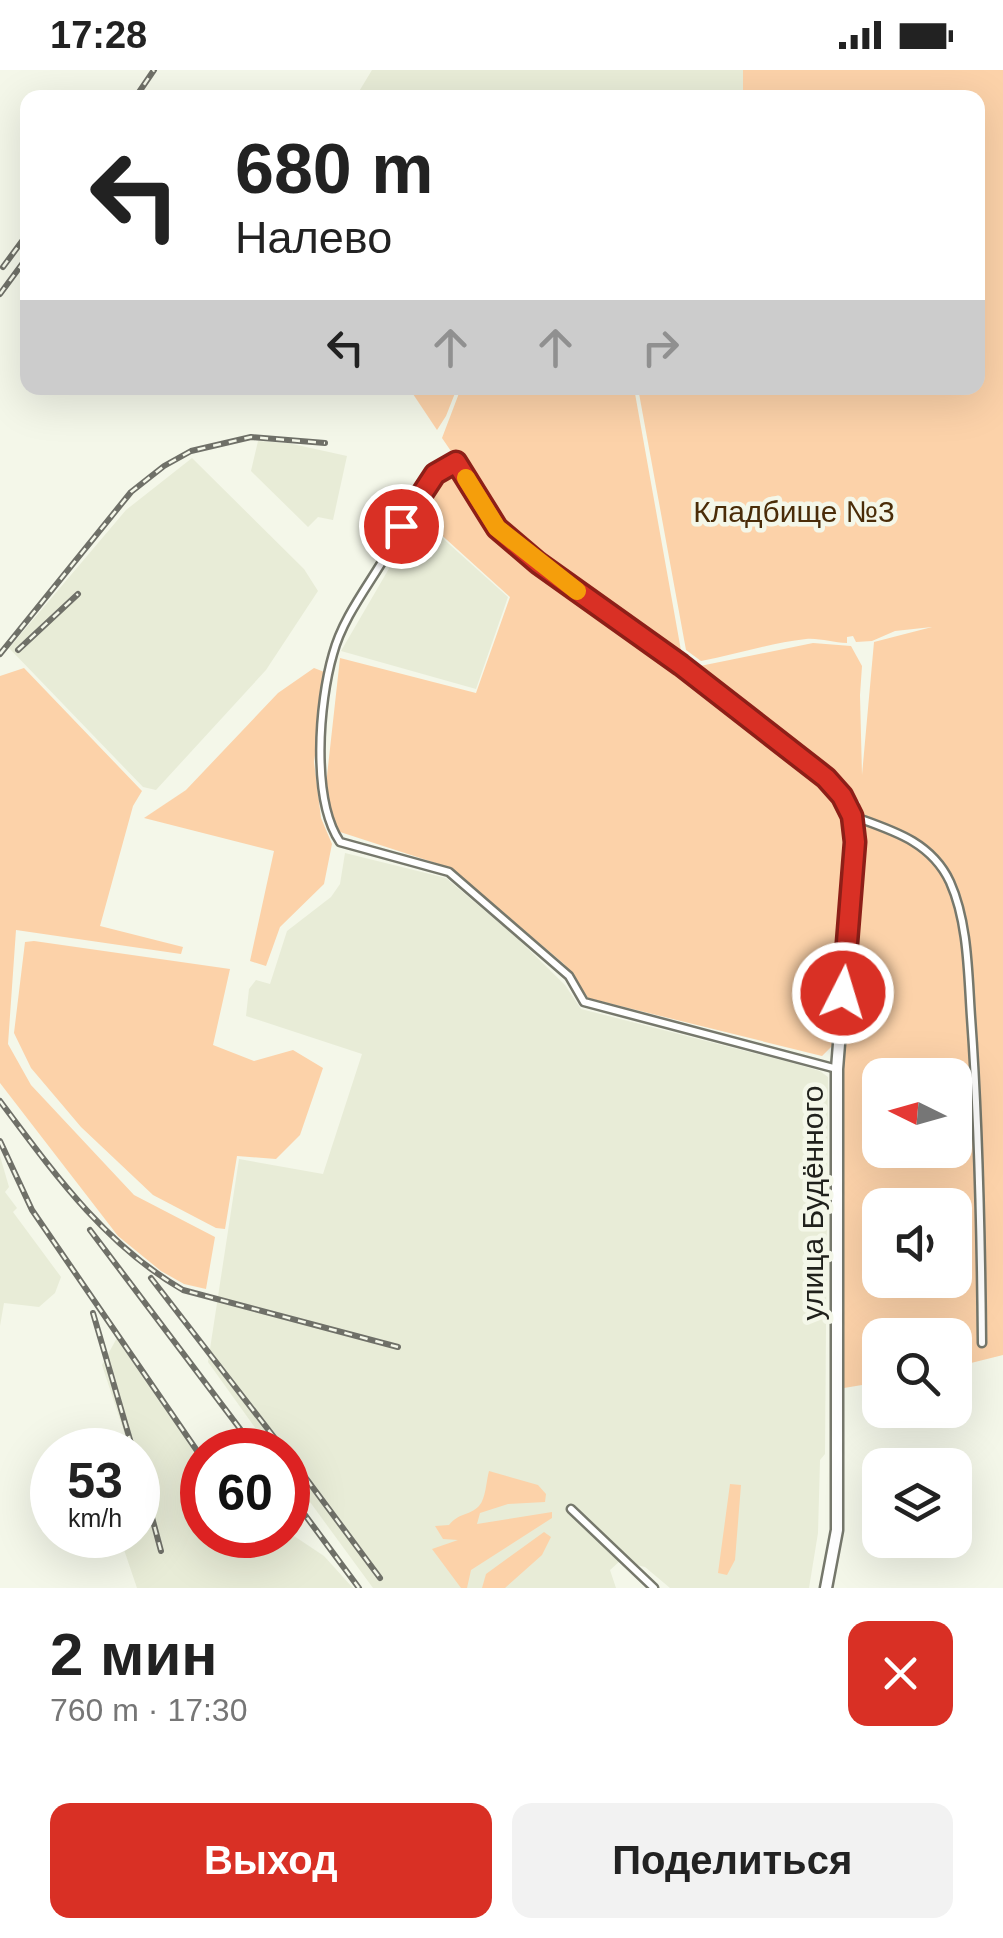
<!DOCTYPE html>
<html lang="ru">
<head>
<meta charset="utf-8">
<style>
	body { margin:0; font-family:Helvetica,sans-serif; background:#f2f2f2; color:#222; height:100vh; display:flex; flex-direction:column; font-size:38px; white-space:nowrap }
	* { box-sizing:border-box; margin:0 }
	p { font-size:32px; color:#767676 }
	.icon { flex:none; width:55px; height:55px; fill:none; stroke:currentColor; stroke-width:2; stroke-linecap:round; stroke-linejoin:round }
	.map { position:relative; height:1518px; overflow:hidden }
	.panel { display:flex; flex-direction:column; background:#fff; flex:1 }
	.panel>* { flex:none }
	.banner { position:absolute; left:20px; top:20px; width:965px; height:305px; border-radius:20px; box-shadow:0 10px 40px #0002; background:#fff; color:#222; overflow:hidden }
	.needle { width:65px; rotate:275deg }
	.controls { position:absolute; left:862px; top:988px; display:grid; gap:20px }
	.controls a { display:grid; place-items:center; width:110px; height:110px; border-radius:20px; background:#fff; box-shadow:0 10px 40px #0002; font-size:50px }
	.speed { position:absolute; left:30px; top:1358px; display:flex; gap:20px; font-size:50px; font-weight:700; text-align:center }
	.speed>* { display:grid; place-content:center; width:130px; height:130px; border-radius:50%; background:#fff; box-shadow:0 10px 40px #0002; line-height:1 }
	.speed small { font-size:25px; font-weight:400 }
	.speed .limit { border:15px solid #d22; background:#fff; color:#111 }
	.pin { position:absolute; display:grid; place-items:center; width:85px; height:85px; color:#fff; margin:-42px; border:5px solid #fff; border-radius:50%; box-shadow:0 2px 10px #0007 }
	.me { position:absolute; width:110px; margin:-55px; rotate:5deg; stroke-linejoin:round; filter:drop-shadow(0 0 8px #0008) }
	.turn { display:flex; align-items:center; gap:35px; height:210px; padding:0 50px; font-size:45px }
	.turn .icon { width:130px; height:130px; stroke-width:2.5 }
	.turn b { display:block; font-size:70px; line-height:85px }
	.lanes { display:flex; align-items:center; height:95px; padding:0 50px; background:#0003; justify-content:center; gap:50px; direction:ltr }
	.lanes .off { opacity:.35 }
	.round { display:grid; place-items:center; flex:none; width:105px; height:105px; border-radius:20px; background:#f2f2f2 }
	.summary { display:flex; align-items:center; justify-content:space-between; height:170px; padding:0 50px }
	h1 { font-size:60px; font-weight:600; line-height:75px }
	.primary-button { display:flex; gap:20px; margin-top:auto; padding:20px 50px }
	.primary-button a { flex:1; height:115px; border-radius:20px; background:#d93025; color:#fff; font-size:40px; font-weight:600; line-height:115px; text-align:center }
	.primary-button a+a { background:#f2f2f2; color:#222 }
	.status { display:flex; justify-content:space-between; align-items:center; height:70px; padding:0 50px; background:#fff; direction:ltr }
	.status svg { height:28px; fill:currentColor }
	.map>svg:first-child { display:block }
	.built { fill:#e8ecd7 }
	.green { fill:#fcd2a9; fill-rule:evenodd }
	.lines { fill:none; stroke-linecap:round; stroke-linejoin:round }
	.street-casing { stroke:#76786c; stroke-width:11 }
	.primary-casing { stroke:#76786c; stroke-width:15 }
	.street { stroke:#fff; stroke-width:6 }
	.primary { stroke:#fff; stroke-width:10 }
	.rail-casing { stroke:#6f7068; stroke-width:6 }
	.rail { stroke:#f4f7e9; stroke-width:2.5; stroke-dasharray:8; stroke-linecap:butt }
	.route-casing { stroke:#8d1f18; stroke-width:25 }
	.route { stroke:#d93025; stroke-width:18 }
	.slow { stroke:#f59e0b; stroke-width:18 }
	.labels { text-anchor:middle; dominant-baseline:central; stroke-width:9; stroke-linejoin:round; paint-order:stroke }
	.park-label { font-size:30px; fill:#4a2c08; stroke:#f4f7e9 }
	.street-label { font-size:30px; fill:#20211c; stroke:#f4f7e9 }
</style>
</head>
<body>
<div class="status"><b>17:28</b><svg viewBox="0 0 49 12"><path d="M0 12V9h3v3zM5 12V6h3v6zM10 12V3h3v9zM15 12V0h3v12zM26 1h20v11H26zM47 4h2v5h-2z"/></svg></div>
<div class="map">
<svg width="1003" height="1518" viewBox="0 0 1003 1518">
	<rect width="100%" height="100%" fill="#f4f7e9"/>
	<path class="built" d="M372,0H743L744,23V28H355Z
		M258,371L288,373L347,386L333,450L318,447L308,457L251,401Z
		M192,388L304,499L318,521L266,600L156,720L143,717L9,578L126,440Z
		M419,447L508,527L476,619L341,581Z
		M345,783L446,808L517,868L565,915L581,939L789,992L820,1001L828,1007L825,1384L820,1390L818,1463L809,1518H670L645,1497L620,1491L610,1500L616,1518H373L288,1402V1380H271L208,1292L239,1089L323,1104L362,984L246,946L249,919L256,910L270,914L287,861L331,827L340,814Z
		M0,1086L9,1117L5,1122L17,1138L13,1142L61,1207L55,1223L39,1237L4,1233L0,1256Z
		M118,1266L202,1388V1465H288V1462L324,1486L353,1518H137L119,1465H138V1380H120L127,1371L102,1295Z"/>
	<path class="green" d="M743,0H1003V1285L955,1297V1265H880V1312L844,1318L838,1002L860,732L790,671L684,593L685,586L700,596L813,573L851,576L862,596L860,625L862,705L874,572L932,557L895,561L872,571L856,572L853,566L847,567V573C833,573 821,568 806,569C771,573 736,584 701,591L686,580L638,318H978V28L743,27ZM880,1005H955V1080H880ZM880,1135H955V1210H880Z
		M409,318H457L446,346L437,360Z
		M461,318H634L682,586L673,585L502,456L442,368Z
		M450,405L493,461L536,498L686,605L828,716L850,754L833,975L822,986L588,928L564,894L451,798L337,761L325,724L340,588L476,623L510,527L415,441Z
		M24,598L142,721L133,736L100,856L183,877L181,884L16,860L8,974L31,1015L134,1125L215,1167L206,1219L184,1214L161,1201L118,1166L0,1013V606Z
		M314,598L327,603L314,692L321,748L332,774L324,814L280,857L266,896L250,891L274,781L144,748L186,720L278,623Z
		M34,871L230,899L213,975L254,991L293,980L323,998L300,1065L276,1089L237,1086L225,1159L216,1158L153,1125L81,1057L31,998L14,963L25,872Z
		M489,1401L538,1415L546,1424L545,1432L508,1434L480,1443L477,1454L552,1442V1448L471,1500L467,1518H461L432,1479L458,1470L443,1469L435,1456L449,1455C458,1443 469,1446 479,1436C486,1428 486,1412 489,1401Z
		M730,1414L741,1415L735,1490L727,1505L718,1503Z
		M544,1462L551,1467L542,1485L505,1518H482L486,1504Z"/>
	<g class="lines">
		<defs>
			<path id="street" d="M456,392C418,414 408,446 388,482C369,515 343,547 333,584C319,632 311,729 340,772L449,802L569,906L584,932L837,999
				M852,746C891,760 931,771 950,812C968,852 968,903 971,947C979,1056 981,1164 982,1273
				M571,1439L654,1518"/>
			<path id="primary" d="M456,392L497,459L538,493L681,595L826,708C844,729 852,744 855,772L837,999V1460L826,1518"/>
		</defs>
		<use href="#street" class="street-casing"/>
		<use href="#primary" class="primary-casing"/>
		<use href="#street" class="street"/>
		<use href="#primary" class="primary"/>
		<defs>
			<path id="rail" d="M135,28L154,0
				M3,197L28,163
				M0,224L28,186
				M18,580L78,524
				M0,584L131,422L164,396L191,381L251,367L325,373
				M0,1031C53,1102 105,1175 183,1220L398,1277
				M0,1071L32,1140L202,1388
				M90,1160L256,1380
				M151,1208L284,1380
				M93,1243L133,1380
				M288,1384L380,1508
				M138,1395L161,1481
				M288,1422L359,1518"/>
		</defs>
		<use href="#rail" class="rail-casing"/>
		<use href="#rail" class="rail"/>
	</g>
	<g class="lines">
		<defs>
			<path id="route" d="M401,456L435,404L456,392L497,458L538,493L681,595L826,708L842,726L852,746L855,772L843,923"/>
		</defs>
		<use href="#route" class="route-casing"/>
		<use href="#route" class="route"/>
		<path class="slow" d="M466,408L497,458L577,521"/>
	</g>
	<g class="labels">
		<g class="park-label">
			<text x="794" y="441">Кладбище №3</text>
		</g>
		<g class="street-label">
			<text transform="translate(812 1133) rotate(-90)">улица Будённого</text>
		</g>
	</g>
</svg>
<div class="controls">
<a><svg class="needle" viewBox="-14 -14 28 28"><path d="M0-13l5 13h-10z" fill="#e53935"/><path d="M0 13l5-13h-10z" fill="#767676"/></svg></a>
<a><svg class="icon" aria-label="sound" viewBox="0 0 24 24"><path d="M4 9h4l5-4v14l-5-4H4zM17 9q2 3 0 6"/></svg></a>
<a><svg class="icon" aria-label="search" viewBox="0 0 24 24"><circle cx="10" cy="10" r="6"/><path d="M15 15l6 6"/></svg></a>
<a><svg class="icon" aria-label="layers" viewBox="0 0 24 24"><path d="M12 4l9 5-9 5-9-5zM3 14l9 5 9-5"/></svg></a>
</div>
<div class="speed"><div>53<small>km/h</small></div><div class="limit">60</div></div>
<div class="pin" style="left:401px;top:456px;background:#d93025"><svg class="icon" aria-label="arrive" viewBox="0 0 24 24"><path d="M6 21V4h12l-3 4 3 4H6"/></svg></div>
<svg class="me" style="left:843px;top:923px" viewBox="-20 -20 40 40"><circle r="17" fill="#d93025" stroke="#fff" stroke-width="3"/><path d="M0-11L8 9 0 5-8 9z" fill="#fff"/></svg>
<div class="banner">
<div class="turn"><svg class="icon" aria-label="left" viewBox="0 0 24 24"><path d="M17 20v-9H6M10 6l-5 5 5 5"/></svg><div><b>680 m</b>Налево</div></div>
<div class="lanes"><svg class="icon" aria-label="left" viewBox="0 0 24 24"><path d="M17 20v-9H6M10 6l-5 5 5 5"/></svg><svg class="icon off" aria-label="ahead" viewBox="0 0 24 24"><path d="M12 20V5M6 11l6-6 6 6"/></svg><svg class="icon off" aria-label="ahead" viewBox="0 0 24 24"><path d="M12 20V5M6 11l6-6 6 6"/></svg><svg class="icon off" aria-label="right" viewBox="0 0 24 24"><path d="M7 20v-9h11M14 6l5 5-5 5"/></svg></div>
</div>
</div>
<section class="panel">
<div class="summary"><div><h1>2 мин</h1><p>760 m · 17:30</p></div><a class="round" style="background:#d93025;color:#fff"><svg class="icon" aria-label="close" viewBox="0 0 24 24"><path d="M6 6l12 12M18 6L6 18"/></svg></a></div>
<div class="primary-button"><a>Выход</a><a>Поделиться</a></div>
</section>
</body>
</html>
